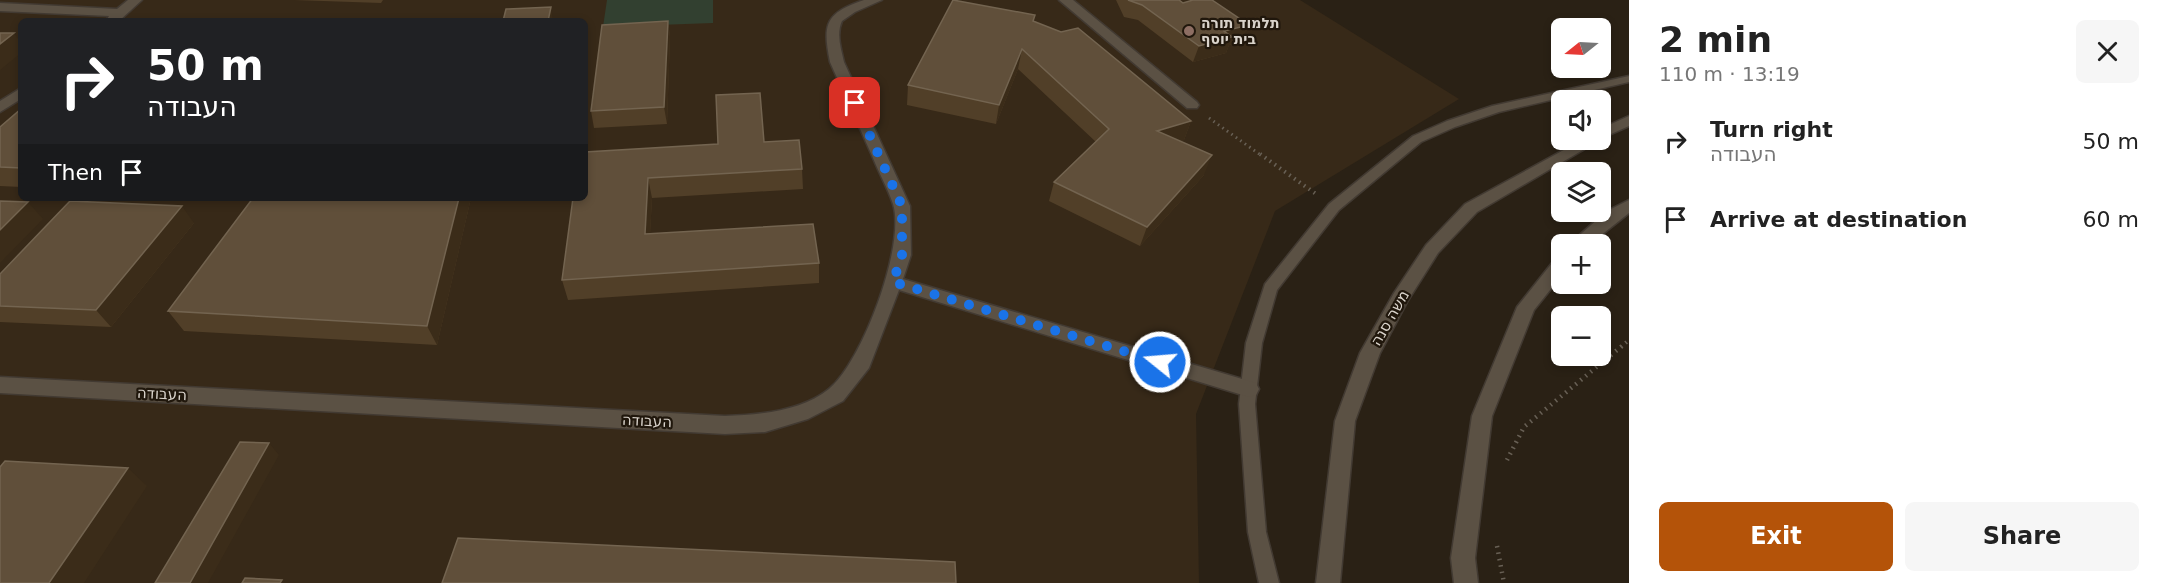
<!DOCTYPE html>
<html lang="en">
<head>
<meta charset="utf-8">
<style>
	body { margin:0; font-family:"DejaVu Sans","Noto Sans Hebrew",sans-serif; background:#f6f6f6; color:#222; height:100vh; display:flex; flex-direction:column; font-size:22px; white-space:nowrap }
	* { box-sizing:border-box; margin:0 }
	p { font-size:20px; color:#767676 }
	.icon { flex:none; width:33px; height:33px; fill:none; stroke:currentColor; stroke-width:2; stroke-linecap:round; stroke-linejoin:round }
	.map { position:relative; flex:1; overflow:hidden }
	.details { display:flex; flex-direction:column; background:#fff; width:540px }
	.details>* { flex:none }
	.guide { position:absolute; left:18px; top:18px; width:570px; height:183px; border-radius:9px; box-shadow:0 3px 9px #0003; background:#202124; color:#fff; overflow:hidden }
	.needle { width:39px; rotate:252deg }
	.fabs { position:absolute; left:1551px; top:18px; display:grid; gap:12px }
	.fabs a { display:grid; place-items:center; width:60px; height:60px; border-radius:9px; background:#fff; box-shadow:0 3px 9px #0003; font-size:30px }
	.pin { position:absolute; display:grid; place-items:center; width:51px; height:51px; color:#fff; margin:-26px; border-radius:12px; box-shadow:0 3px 9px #0006 }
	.me { position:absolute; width:66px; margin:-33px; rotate:287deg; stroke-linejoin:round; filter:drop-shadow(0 0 4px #0008) }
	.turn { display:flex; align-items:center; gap:21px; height:126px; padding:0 30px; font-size:27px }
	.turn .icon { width:78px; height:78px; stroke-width:2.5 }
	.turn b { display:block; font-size:42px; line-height:51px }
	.then { display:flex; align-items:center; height:57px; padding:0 30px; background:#0003; gap:12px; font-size:22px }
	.round { display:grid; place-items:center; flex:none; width:63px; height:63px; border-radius:9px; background:#f6f6f6 }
	.overview { display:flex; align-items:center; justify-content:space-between; height:102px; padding:0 30px }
	h1 { font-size:36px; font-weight:700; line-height:45px }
	.action { display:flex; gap:12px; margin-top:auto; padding:12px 30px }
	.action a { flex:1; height:69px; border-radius:9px; background:#b45309; color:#fff; font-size:24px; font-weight:700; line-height:69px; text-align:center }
	.action a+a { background:#f6f6f6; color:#222 }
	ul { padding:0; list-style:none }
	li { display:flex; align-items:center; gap:18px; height:78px; padding:0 30px }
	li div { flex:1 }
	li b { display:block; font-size:22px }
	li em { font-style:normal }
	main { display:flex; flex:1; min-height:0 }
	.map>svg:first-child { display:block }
	.built { fill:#372918; fill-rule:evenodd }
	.green { fill:#324030 }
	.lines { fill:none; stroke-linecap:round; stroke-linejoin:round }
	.lane-casing { stroke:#423a32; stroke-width:3 }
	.street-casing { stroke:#423a32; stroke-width:3 }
	.secondary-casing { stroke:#423a32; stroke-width:3 }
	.path-far2 { stroke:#686055; stroke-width:3; stroke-dasharray:1.5 4; stroke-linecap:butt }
	.path-far1 { stroke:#686055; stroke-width:4; stroke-dasharray:1.5 4.5; stroke-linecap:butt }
	.path { stroke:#686055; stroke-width:4.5; stroke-dasharray:1.5 5; stroke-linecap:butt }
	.lane { fill:#5b5144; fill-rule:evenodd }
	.street { fill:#5b5144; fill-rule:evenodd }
	.secondary { fill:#5b5144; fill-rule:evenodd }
	.wall { fill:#513f28 }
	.shaded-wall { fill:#3b2c19 }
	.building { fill:#604f3a; stroke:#736450; stroke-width:1.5 }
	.route { stroke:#1a73e8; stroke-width:10; stroke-dasharray:0 18 }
	.education-dot { fill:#8d6e63; stroke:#20170c; stroke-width:2 }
	.labels { text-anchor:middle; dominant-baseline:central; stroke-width:4.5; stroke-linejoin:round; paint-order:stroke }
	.far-poi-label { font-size:14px; font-weight:bold; fill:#d9d3cb; stroke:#20170c; text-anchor:start }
	.street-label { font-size:15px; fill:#d9d3cb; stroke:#20170c }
</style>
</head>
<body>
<main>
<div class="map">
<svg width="1629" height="583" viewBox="0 0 1629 583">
	<rect width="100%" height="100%" fill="#2a2115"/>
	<path class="built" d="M0,0H1300L1459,99L1275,211L1196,414L1199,583H0ZM21,21H585V198H21Z"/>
	<path class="green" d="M607,0H713V23L603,27Z"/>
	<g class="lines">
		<defs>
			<path id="lane" d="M1629,76V82L1499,112L1455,127L1421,142L1339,210L1277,290L1262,343L1255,404L1266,532L1279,583H1259L1248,532L1239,404L1246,343L1265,284L1329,204L1413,136L1447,121L1492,106Z"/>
			<path id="street" d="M128,0H142L119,21H106L109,16L0,11V3L117,9Z
				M864,0H882L855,12L842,21C836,34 841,49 844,62L910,206L911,255L903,279L1249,381L1256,383L1259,389L1256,395L1249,397L899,290L869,368L843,401L808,419L765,432L725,434L0,393V377L725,416C759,415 802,411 829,389C862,362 906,245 893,204C888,189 879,173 873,158C859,126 844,94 830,62C822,23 826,13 864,0Z
				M1059,0H1073L1197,102L1199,105L1197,108H1187Z
				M21,88V99L0,112V101Z"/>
			<path id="secondary" d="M1629,116V126L1600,139V129Z
				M1582,140H1600L1477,212L1438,253L1407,302L1380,353L1355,421L1340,583H1316L1335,421L1360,353L1394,293L1426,245L1465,204Z
				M1629,200V213L1590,244H1572L1574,240L1607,211Z
				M1562,256V275L1534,310L1492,416L1475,558L1478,583H1454L1451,558L1472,416L1517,307L1556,258Z"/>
		</defs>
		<use href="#lane" class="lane-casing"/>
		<use href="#street" class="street-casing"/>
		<use href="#secondary" class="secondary-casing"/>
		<path class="path-far2" d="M1209,118L1262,156"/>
		<path class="path-far1" d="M1260,154L1316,194
			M1621,347L1629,340"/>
		<path class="path" d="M1507,460L1524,427L1622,346
			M1497,546L1504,583"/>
		<use href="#lane" class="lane"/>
		<use href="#street" class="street"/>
		<use href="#secondary" class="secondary"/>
	</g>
	<path class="wall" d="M294,0H383L381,3Z
		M1116,0H1179L1242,41L1229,45L1226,53L1193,62L1138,20L1124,17Z
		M668,21L670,37L667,124L594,128L591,111Z
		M1034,22L1191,121L1184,140L1180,141L1204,175L1140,246L1049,201L1054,182L1096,142L1018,69L996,124L907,105L908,85Z
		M21,109V187L0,186V127Z
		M764,142L802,169L803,189L652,198L650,234L819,263V283L568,300L562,280L573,198L718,144Z
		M471,198L437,345L184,331L168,311Z
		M194,223L111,327L0,322V274Z"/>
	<path class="shaded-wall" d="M551,7L553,21H548Z
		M668,21L670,37L667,124L664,107Z
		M1249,25L1242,41L1229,45L1226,53L1193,62L1199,46L1224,31Z
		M14,33L21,43V53L0,70V44Z
		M1022,49L1018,69L996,124L999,105Z
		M1191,121L1184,140L1150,151L1157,131Z
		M1212,155L1204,175L1140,246L1147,227Z
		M648,178L652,198L649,254L645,234Z
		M459,198H471L437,345L427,326Z
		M28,202L43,219L0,263V230Z
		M182,206L194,223L111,327L96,310Z
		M269,443L279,455L208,583H190Z
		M128,468L147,486L84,583H49Z"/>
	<path class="building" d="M953,0L1035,15L1033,21L1061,32L1078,28L1191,121L1157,131L1212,155L1147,227L1054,182L1109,129L1022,49L999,105L908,85Z
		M1128,0H1179L1183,3L1193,0H1212L1249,25L1224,31L1232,37L1199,46L1142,5Z
		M551,7L548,21H503L506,9Z
		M668,21L664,107L591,111L602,25Z
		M0,33H14L0,44Z
		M760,93L764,142L799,140L802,169L648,178L645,234L813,224L819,263L562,280L573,198H585V152L718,144L716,95Z
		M21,109V168L0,167V127Z
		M253,198H459L427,326L168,311Z
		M0,201L28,202L0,230Z
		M70,201L182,206L96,310L0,306V274Z
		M240,442L269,443L190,583H155Z
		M5,461L128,468L49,583H0V467Z
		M458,538L955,562L956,583H442Z
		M245,578L282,580L280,583H242Z"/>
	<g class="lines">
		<path class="route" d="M855,103L902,206V255L893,282L1160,362"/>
	</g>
	<circle class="education-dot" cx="1189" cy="31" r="6"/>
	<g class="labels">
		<g class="far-poi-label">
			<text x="1201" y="23">תלמוד תורה<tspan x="1201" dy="16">בית יוסף</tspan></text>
		</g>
		<g class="street-label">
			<text transform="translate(1390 318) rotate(-60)">משה סנה</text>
			<text transform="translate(162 394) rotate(3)">העבודה</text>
			<text transform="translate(647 421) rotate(3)">העבודה</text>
		</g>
	</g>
</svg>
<div class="fabs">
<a><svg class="needle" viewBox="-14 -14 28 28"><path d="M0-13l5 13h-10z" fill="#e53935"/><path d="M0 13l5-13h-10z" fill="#767676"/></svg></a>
<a><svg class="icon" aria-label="sound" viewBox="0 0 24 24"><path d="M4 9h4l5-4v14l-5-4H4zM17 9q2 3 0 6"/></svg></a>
<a><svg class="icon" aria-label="layers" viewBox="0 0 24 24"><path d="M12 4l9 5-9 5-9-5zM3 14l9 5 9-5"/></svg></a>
<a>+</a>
<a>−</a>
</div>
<div class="pin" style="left:855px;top:103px;background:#d93025"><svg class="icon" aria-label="arrive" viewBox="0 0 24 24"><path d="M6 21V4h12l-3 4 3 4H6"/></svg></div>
<svg class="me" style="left:1160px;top:362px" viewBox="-20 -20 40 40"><circle r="17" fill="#1a73e8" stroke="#fff" stroke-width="3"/><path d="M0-11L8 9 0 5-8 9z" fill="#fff"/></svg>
<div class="guide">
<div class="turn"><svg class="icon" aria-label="right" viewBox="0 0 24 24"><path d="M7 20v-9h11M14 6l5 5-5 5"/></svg><div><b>50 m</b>העבודה</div></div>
<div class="then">Then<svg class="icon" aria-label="arrive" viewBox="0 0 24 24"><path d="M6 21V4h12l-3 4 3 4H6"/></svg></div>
</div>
</div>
<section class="details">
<div class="overview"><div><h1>2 min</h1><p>110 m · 13:19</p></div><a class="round"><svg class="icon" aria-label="close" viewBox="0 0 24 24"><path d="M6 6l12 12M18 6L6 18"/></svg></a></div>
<ul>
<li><svg class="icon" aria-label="right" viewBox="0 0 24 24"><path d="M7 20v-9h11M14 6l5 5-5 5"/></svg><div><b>Turn right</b><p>העבודה</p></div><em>50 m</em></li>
<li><svg class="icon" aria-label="arrive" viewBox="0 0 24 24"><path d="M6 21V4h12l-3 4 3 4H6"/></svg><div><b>Arrive at destination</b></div><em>60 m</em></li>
</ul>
<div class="action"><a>Exit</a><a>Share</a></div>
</section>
</main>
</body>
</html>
